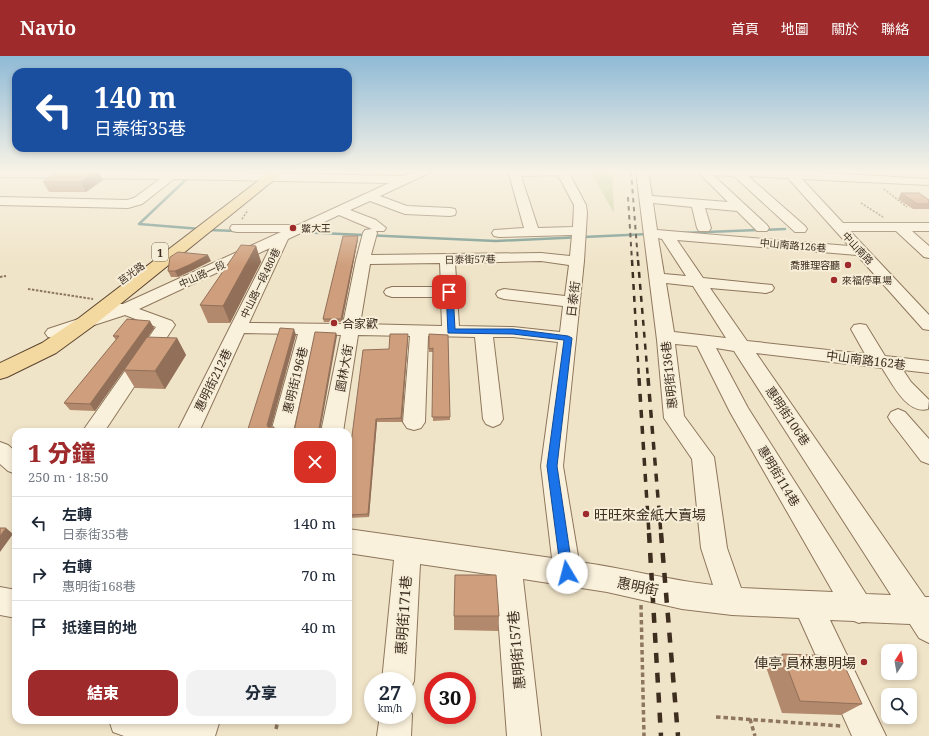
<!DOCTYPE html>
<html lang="zh-TW">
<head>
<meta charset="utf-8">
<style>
	body { margin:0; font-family:"Noto Serif","Noto Sans TC",serif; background:#f2f2f3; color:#1f2937; height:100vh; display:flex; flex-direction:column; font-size:15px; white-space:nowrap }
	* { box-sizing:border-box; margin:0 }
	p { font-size:13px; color:#747a83 }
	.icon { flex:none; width:22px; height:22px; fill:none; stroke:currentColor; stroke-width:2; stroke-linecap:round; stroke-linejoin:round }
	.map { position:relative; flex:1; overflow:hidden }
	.details { position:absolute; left:12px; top:372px; width:340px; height:296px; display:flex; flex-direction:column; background:#fff; border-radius:12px; box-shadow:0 2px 6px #0003 }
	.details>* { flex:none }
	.guide { position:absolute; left:12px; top:12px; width:340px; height:84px; border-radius:12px; box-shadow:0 2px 6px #0003; background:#1a4fa0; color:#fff; overflow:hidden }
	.needle { width:26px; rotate:11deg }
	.tools { position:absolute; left:881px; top:588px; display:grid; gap:8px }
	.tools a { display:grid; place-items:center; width:36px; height:36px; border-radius:8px; background:#fff; box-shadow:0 2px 6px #0003; font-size:20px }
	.speed { position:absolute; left:364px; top:616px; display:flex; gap:8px; font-size:20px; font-weight:700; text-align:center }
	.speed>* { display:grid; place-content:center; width:52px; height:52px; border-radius:50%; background:#fff; box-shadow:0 2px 6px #0003; line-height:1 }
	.speed small { font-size:10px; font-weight:400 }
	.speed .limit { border:6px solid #d22; background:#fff; color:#111 }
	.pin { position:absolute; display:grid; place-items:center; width:34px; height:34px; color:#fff; margin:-17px; border-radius:8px; box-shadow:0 2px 6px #0006 }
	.me { position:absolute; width:44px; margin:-22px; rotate:352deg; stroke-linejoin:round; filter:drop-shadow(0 0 3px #0008) }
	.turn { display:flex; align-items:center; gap:14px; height:84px; padding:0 16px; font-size:18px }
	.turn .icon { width:52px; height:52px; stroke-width:2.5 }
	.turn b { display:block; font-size:28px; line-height:34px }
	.round { display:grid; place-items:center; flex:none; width:42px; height:42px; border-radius:12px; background:#f2f2f3 }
	.summary { display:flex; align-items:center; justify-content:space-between; height:68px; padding:0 16px }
	h1 { font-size:24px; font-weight:800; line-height:30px; color:#9e2a2b }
	.primary-button { display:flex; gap:8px; margin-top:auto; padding:8px 16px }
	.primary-button a { flex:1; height:46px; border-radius:12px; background:#9e2a2b; color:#fff; font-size:16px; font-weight:800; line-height:46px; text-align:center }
	.primary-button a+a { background:#f2f2f3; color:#1f2937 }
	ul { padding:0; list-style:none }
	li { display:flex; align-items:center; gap:12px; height:52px; padding:0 16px; border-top:1px solid #e0e1e3 }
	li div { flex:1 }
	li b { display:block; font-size:15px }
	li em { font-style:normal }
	header { display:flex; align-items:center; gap:24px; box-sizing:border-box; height:56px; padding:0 20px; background:#9e2a2b; color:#fff }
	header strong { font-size:19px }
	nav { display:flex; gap:22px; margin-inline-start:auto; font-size:14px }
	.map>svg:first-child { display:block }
	.green { fill:#c9cf9b }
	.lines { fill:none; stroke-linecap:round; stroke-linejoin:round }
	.stream { stroke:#6f938a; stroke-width:2.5 }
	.minor-casing { stroke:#8d765c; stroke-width:2 }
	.major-casing { stroke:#5b4430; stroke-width:2 }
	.path-far2 { stroke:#8d765c; stroke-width:1.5; stroke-dasharray:2 1.5; stroke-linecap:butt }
	.path-far1 { stroke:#8d765c; stroke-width:2; stroke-dasharray:2.5 1.5; stroke-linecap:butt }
	.path { stroke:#8d765c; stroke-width:3.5; stroke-dasharray:4.5 3; stroke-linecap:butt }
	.minor { fill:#faf1dc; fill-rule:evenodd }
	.major { fill:#f3d9a0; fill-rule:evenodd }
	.rail-far3 { stroke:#3d2e20; stroke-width:2; stroke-dasharray:4.5 4.5; stroke-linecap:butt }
	.rail-far2 { stroke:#3d2e20; stroke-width:2.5; stroke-dasharray:6 6; stroke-linecap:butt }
	.rail-far1 { stroke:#3d2e20; stroke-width:3.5; stroke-dasharray:8 8; stroke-linecap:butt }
	.rail { stroke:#3d2e20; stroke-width:4.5; stroke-dasharray:10 10; stroke-linecap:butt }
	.wall { fill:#b2896c }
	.shaded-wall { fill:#916f58 }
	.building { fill:#cf9f7d; stroke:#916f58 }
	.route { fill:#1a73e8; stroke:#114b97 }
	.poi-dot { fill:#9e2a2b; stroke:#f7eed8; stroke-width:1.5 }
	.labels { text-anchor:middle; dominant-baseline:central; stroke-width:4; stroke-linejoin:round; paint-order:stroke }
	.far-poi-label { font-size:10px; fill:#3d2e20; stroke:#f7eed8; text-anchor:start }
	.far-street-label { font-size:10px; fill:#3d2e20; stroke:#f7eed8 }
	.shield { fill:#f7eed8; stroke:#756857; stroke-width:1 }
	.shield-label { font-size:11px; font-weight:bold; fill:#3d2e20 }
	.street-label { font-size:12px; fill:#3d2e20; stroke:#f7eed8 }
	.poi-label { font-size:12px; fill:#3d2e20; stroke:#f7eed8; text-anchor:start }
	.near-poi-label { font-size:14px; fill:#3d2e20; stroke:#f7eed8; text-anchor:start }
	.near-street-label { font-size:14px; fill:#3d2e20; stroke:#f7eed8 }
</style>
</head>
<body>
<header>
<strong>Navio</strong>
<nav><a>首頁</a><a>地圖</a><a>關於</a><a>聯絡</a></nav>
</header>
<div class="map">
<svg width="929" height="680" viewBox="0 0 929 680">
	<rect width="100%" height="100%" fill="#f0e4c8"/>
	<path class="green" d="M590,115H612L614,157Z"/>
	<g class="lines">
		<path class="stream" d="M195,115L139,168L201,173
			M208,174L237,175
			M298,176L496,185L648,178
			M681,177L785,173"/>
		<defs>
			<path id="minor" d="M0,115L261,117L404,120L416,115H431L429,117L380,140L407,150L450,152L455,153L456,156L455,159L450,160L405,158L370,145L350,154L376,164L386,172L384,175H376L377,177L371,199L541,197L570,200L572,179L499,181L494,180L492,177L494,174L524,172L509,118L512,115H568L586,149L587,157L584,205L563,410L579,506C624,512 668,524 713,529L701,492L692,403L664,362L657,284L636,115H648L652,140L728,146L697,115H794L929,123V129L802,123L843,167H929V175H912L929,190V202L924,201L896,175H850L929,259V274L923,273L857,199L677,184L703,222L772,229L774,232L772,235L766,237L710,232L747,285L865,298L851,273L854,269L860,268L866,269L885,300L929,305V317L903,314L911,326L929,344L928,353C907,359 892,327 882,312L756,297L925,541H929V587L919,582L910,568L862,566L859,567L854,565L830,564L886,680H852L799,562L732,559L682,553L607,536L523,523L541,680H507L495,519L420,508L414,625L409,636L407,637V625H382L394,504L348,497V473L552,502L541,410L558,286L513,281H493L503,363L500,368L493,371L486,368L483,363L475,281L428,280L425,366L421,372L414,374L407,372L403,366L410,280L358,279L343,376H321L341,279L315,278L293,376H271L298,278L244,277L199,376H177L270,192L139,253L172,265L175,269L104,376H82L156,271L125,259L54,282L48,281L45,277L48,273L109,253L111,248H123L281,176H237L232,175L230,172L232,169H298L389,127L174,123L142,148L128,152L0,149V141L127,144L134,142L160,123L0,121ZM558,119L574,149L573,171L538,172L521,120ZM713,119L734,120L795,176H805L807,173L805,170L748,120L788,122L849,190L657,174L653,147L692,151L697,172L699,175H709L711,172L705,152L737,155L757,175H767L769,172L767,169ZM339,159L372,173L365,174L363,177L356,204L343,268L249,267L288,183ZM658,182L662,183L686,220L664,218ZM541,205L569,209L565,240L504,233L498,235L496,238L498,241L504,243L563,250L560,276L513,271L459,270L455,207ZM440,207L441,231H392L386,233L384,236L386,239L392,241H441L442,270L360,268L370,208ZM666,227L693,230L726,282L674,276ZM675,288L697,290L730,356L833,536L741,532L727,492L714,401L684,360ZM716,292L734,295L891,539L866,538L748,352Z
				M898,353L905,356L929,383V408L921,405L891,366L888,361L891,356Z
				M0,386L8,389L16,396V418L8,415L0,408Z
				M0,531L16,534V562L0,559Z
				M407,647L412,659L411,680H377L380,659H407Z
				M109,664H220L215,680H124L113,676Z"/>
			<path id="major" d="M271,115H285L93,270L56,297L7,321L0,323V307L42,287L79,262Z"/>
		</defs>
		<use href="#minor" class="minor-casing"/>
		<use href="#major" class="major-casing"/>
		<path class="path-far2" d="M884,133L907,151
			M861,147L883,161
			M242,163L248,154"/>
		<path class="path-far1" d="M0,221L6,220
			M28,233L93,243"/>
		<path class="path" d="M641,549L644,680
			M716,661L841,670
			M750,663L755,680
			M276,673L278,664"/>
		<use href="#minor" class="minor"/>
		<use href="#major" class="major"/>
		<path class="rail-far3" d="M631,115L638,205
			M628,141L632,205"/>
		<path class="rail-far2" d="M632,204L639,323
			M638,204L648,323"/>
		<path class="rail-far1" d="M639,322L649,478
			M648,322L661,478"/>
		<path class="rail" d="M649,477L661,680
			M661,477L678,680"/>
	</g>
	<path class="wall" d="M57,115H98L103,124L86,136H49L43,126Z
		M901,137L929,144V153H913L898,143Z
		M358,183L342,266H324L323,263Z
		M256,190L261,206L230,267H208L200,249Z
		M211,205L191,215L178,221H171L168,215Z
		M154,272L95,355L70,354L64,347L116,284L113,280Z
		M448,279L450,364L433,365V296H429V293Z
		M408,281L402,366H377L369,461L348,462V411L389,293Z
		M177,282L186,299L165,333L135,332L124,314Z
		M454,560H499L498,575L454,574Z
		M782,598L862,648L841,659L782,657L766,611Z"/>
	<path class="shaded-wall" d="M96,115H98L103,124L86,136L80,126Z
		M358,180V183L342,266L341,263Z
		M256,190L261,206L230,267L223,250Z
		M208,199L211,205L191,215L178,221L175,215Z
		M150,265L154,272L95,355L90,348Z
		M294,273L296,279L270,376L267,369Z
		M336,277L337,280L320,376L319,373Z
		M408,278V281L402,366L401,362Z
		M177,282L186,299L165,333L155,315Z
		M376,363L377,366L369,461L368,458Z
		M274,371L276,376H272Z
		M6,472L13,478L0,496V480Z"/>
	<path class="building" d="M57,115H96L80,126H43Z
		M901,137H919L929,144V148H917Z
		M343,180H358L341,263H323Z
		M241,189L256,190L223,250L200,249Z
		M178,196L208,199L189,209L175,215H168L170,201Z
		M127,263L150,265L90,348L64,347L119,280H113Z
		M280,272L294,273L267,369L268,371H274L272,376H247Z
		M315,276L336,277L319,373L320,374V376H294Z
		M390,278H408L401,362L376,363L368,458L348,459V411L363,294L389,293Z
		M429,278L448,279L450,361H432L433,292L429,293Z
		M147,281L177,282L155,315L124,314Z
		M0,472H6L0,480Z
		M455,519H496L499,560H454Z
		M782,598L840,600L862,648L800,645Z"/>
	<linearGradient id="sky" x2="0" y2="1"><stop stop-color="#8fbad6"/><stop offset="0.55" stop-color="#f8f3e6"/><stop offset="1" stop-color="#f8f3e6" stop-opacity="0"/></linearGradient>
	<rect width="929" height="210" fill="url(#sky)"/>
	<path class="route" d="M446,234H449L453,236L455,273H513L568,280L572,282L557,410L573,517L572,521L567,523L563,521L561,517L547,410L564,284L513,278L448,277Z"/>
	<g class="poi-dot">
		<circle cx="293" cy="172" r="4"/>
		<circle cx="848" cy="209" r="4"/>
		<circle cx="834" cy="224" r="4"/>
		<circle cx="334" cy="267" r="4"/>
		<circle cx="586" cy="458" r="4"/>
		<circle cx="864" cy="606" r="4"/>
	</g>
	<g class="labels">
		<g class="far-poi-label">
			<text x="301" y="172">鱉大王</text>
			<text x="840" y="209" text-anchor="end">喬雅理容聽</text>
			<text x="842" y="224">來福停車場</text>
		</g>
		<g class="far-street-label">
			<text transform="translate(793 189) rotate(5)">中山南路126巷</text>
			<text transform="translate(858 192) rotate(47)">中山南路</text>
			<text transform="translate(470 203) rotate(-1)">日泰街57巷</text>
			<text transform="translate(131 217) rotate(-37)">莒光路</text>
			<text transform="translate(202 218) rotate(-25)">中山路一段</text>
			<text transform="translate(260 227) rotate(-64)">中山路一段480巷</text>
		</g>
		<rect class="shield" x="152" y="187" width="16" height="18" rx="3"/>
		<g class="shield-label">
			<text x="160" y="196">1</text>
		</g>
		<g class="street-label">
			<text transform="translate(573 243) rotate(-83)">日泰街</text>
			<text transform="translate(866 304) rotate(7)">中山南路162巷</text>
			<text transform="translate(344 312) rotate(-80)">園林大街</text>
			<text transform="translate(669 319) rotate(-96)">惠明街136巷</text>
			<text transform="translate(213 324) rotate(-64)">惠明街212巷</text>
			<text transform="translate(295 324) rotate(-76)">惠明街196巷</text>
			<text transform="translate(788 360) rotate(56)">惠明街106巷</text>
			<text transform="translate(779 420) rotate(59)">惠明街114巷</text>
		</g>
		<g class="poi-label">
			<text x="342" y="267">合家歡</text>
		</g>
		<g class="near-poi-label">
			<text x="594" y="458">旺旺來金紙大賣場</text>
			<text x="856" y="606" text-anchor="end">俥亭 員林惠明場</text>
		</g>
		<g class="near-street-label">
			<text transform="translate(638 530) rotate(12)">惠明街</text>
			<text transform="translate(403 559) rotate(-86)">惠明街171巷</text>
			<text transform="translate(516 594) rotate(-95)">惠明街157巷</text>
		</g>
	</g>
</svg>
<div class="tools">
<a><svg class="needle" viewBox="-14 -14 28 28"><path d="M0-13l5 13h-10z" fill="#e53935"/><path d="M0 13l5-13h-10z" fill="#747a83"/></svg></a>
<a><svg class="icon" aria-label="search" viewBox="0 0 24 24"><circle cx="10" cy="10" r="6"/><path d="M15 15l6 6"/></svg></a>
</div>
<div class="speed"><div>27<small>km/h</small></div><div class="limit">30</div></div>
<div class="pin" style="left:449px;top:236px;background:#d93025"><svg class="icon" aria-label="arrive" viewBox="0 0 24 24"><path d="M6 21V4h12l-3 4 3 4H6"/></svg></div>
<svg class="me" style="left:567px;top:517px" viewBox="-20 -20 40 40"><circle r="19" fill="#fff"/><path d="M0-13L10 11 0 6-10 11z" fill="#1a73e8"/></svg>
<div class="guide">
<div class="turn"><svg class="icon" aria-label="left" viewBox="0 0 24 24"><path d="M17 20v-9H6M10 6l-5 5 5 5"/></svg><div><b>140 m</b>日泰街35巷</div></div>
</div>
<section class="details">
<div class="summary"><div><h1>1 分鐘</h1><p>250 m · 18:50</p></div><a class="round" style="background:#d93025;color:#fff"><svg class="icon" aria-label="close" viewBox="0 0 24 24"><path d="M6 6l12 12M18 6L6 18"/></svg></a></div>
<ul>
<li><svg class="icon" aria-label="left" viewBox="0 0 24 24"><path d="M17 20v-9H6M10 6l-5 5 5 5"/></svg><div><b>左轉</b><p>日泰街35巷</p></div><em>140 m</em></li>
<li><svg class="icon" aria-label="right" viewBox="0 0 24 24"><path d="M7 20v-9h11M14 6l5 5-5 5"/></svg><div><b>右轉</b><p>惠明街168巷</p></div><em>70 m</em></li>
<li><svg class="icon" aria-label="arrive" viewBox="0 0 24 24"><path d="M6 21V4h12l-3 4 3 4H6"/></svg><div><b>抵達目的地</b></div><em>40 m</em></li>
</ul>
<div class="primary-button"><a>結束</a><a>分享</a></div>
</section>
</div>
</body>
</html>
